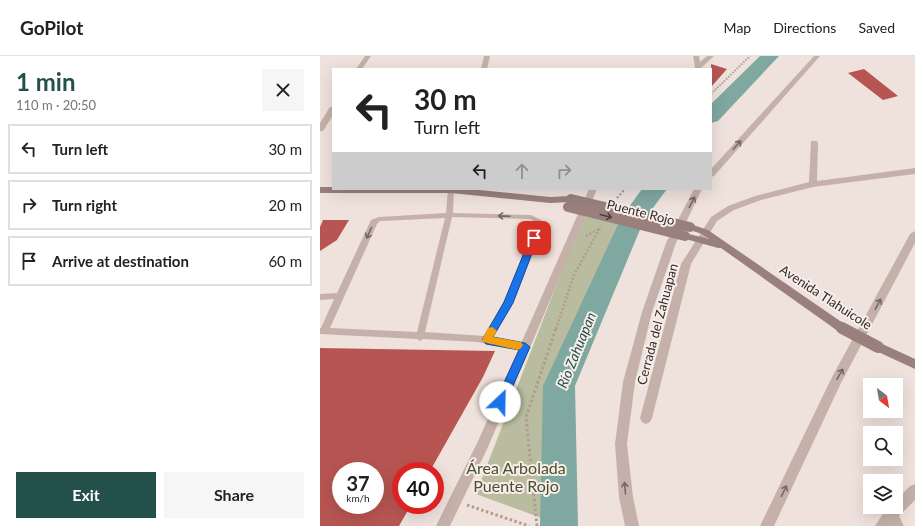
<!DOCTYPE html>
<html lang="en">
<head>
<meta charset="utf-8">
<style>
	body { margin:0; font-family:Lato,sans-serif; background:#f6f6f6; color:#222; height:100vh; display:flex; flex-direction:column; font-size:15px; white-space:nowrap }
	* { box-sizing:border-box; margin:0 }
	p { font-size:13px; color:#767676 }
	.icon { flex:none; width:22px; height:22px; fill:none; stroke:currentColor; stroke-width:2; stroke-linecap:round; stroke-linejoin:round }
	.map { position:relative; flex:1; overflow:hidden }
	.side { display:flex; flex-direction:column; background:#fff; width:320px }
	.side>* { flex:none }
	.banner { position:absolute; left:12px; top:12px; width:380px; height:122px; border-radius:0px; box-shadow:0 4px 16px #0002; background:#fff; color:#222; overflow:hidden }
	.needle { width:26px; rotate:149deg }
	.controls { position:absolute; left:543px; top:322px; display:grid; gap:8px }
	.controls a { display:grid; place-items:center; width:40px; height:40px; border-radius:0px; background:#fff; box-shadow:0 4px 16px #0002; font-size:20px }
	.speed { position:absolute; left:12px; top:406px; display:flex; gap:8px; font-size:20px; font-weight:700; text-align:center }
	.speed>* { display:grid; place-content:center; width:52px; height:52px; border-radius:50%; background:#fff; box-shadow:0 4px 16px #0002; line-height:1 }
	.speed small { font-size:10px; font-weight:400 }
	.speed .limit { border:6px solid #d22; background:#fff; color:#111 }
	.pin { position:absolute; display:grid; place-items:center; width:34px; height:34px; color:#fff; margin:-17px; border-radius:8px; box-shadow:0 2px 6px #0006 }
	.me { position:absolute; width:44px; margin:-22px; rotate:24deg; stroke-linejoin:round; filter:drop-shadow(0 0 3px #0008) }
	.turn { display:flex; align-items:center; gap:14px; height:84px; padding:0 16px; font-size:18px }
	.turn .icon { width:52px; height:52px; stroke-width:2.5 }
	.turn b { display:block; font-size:28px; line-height:34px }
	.lanes { display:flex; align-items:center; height:38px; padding:0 16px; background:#0003; justify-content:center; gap:20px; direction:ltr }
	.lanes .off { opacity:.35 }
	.round { display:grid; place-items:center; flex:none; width:42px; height:42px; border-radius:0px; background:#f6f6f6 }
	.head { display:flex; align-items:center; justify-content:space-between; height:68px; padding:0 16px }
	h1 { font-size:24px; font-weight:700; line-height:30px; color:#23504a }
	.button { display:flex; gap:8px; margin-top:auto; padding:8px 16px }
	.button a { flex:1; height:46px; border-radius:0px; background:#23504a; color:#fff; font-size:16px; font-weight:700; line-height:46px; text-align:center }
	.button a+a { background:#f6f6f6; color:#222 }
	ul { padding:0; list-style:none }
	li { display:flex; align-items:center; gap:12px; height:50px; margin:0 8px 6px; padding:0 8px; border:2px solid #e0e0e0; border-radius:0px }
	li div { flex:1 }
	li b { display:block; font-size:15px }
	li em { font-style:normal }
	header { display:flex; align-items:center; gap:24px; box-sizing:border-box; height:56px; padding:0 20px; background:#fff; border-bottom:1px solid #e0e0e0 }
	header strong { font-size:19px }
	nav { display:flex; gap:22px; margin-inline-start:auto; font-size:14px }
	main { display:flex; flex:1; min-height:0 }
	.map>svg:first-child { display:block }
	.green { fill:#b9bc9f }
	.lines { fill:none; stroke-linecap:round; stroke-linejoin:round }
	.river { fill:#7fa8a1; fill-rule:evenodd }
	.building { fill:#b75552; fill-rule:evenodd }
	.path-far2 { stroke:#b19b95; stroke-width:2; stroke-dasharray:1.5 1.5; stroke-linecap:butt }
	.path-far1 { stroke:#b19b95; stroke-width:2.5; stroke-dasharray:2 2; stroke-linecap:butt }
	.path { stroke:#b19b95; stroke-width:3; stroke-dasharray:2.5 2.5; stroke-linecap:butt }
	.service { fill:#c5b1aa; fill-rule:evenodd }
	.minor { fill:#c5b1aa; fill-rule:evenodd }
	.tertiary { fill:#c5b1aa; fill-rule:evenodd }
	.secondary { fill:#99807c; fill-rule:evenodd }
	.secondary-bridge-far1 { stroke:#99807c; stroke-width:10 }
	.secondary-bridge { stroke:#99807c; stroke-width:12 }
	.oneway { stroke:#756763 }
	.oneway2 { stroke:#4d403e }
	.route { fill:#1a73e8; stroke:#114b97 }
	.slow { fill:#f59e0b }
	.labels { text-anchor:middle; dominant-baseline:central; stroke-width:4; stroke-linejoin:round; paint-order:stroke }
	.street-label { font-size:13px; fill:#342a29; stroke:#f7ede9 }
	.water-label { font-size:14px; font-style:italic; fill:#23504a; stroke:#f7ede9 }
	.near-park-label { font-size:16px; fill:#4a4f2f; stroke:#f7ede9 }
</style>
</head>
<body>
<header>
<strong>GoPilot</strong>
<nav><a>Map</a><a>Directions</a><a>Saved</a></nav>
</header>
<main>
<section class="side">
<div class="head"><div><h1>1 min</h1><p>110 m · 20:50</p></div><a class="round"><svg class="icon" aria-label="close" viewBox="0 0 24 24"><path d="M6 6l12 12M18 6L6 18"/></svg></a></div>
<ul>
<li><svg class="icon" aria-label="left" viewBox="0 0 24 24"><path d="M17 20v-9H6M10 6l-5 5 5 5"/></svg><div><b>Turn left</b></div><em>30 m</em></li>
<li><svg class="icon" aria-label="right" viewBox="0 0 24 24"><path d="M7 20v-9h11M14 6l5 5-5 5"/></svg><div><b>Turn right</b></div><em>20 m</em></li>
<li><svg class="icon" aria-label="arrive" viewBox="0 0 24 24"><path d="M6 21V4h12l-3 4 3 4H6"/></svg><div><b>Arrive at destination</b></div><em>60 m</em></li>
</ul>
<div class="button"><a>Exit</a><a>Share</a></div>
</section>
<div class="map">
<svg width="595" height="470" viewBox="0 0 595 470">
	<rect width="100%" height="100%" fill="#efe2dd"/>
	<path class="green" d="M263,160L302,166L256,263L230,355L227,464L156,438Z"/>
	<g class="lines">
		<path class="river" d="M440,0H459L398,65L391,67V48Z
			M322,133H347L324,164L255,330L258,470H220L223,330L301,162Z"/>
	</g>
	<path class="building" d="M391,8L407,13L391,31Z
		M544,13L578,40L563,44L528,17Z
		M3,164H29L17,184L0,195V171Z
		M0,292L175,295L163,321L110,415H81V449H91L79,470H0ZM21,415H55V449H21Z"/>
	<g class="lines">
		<path class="path-far2" d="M391,38L430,0"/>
		<path class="path-far1" d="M297,142L305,133
			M266,180L279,173
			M236,273L254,219L281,170"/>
		<path class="path" d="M147,449L209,470
			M217,470L206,361L236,272"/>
		<path class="service" d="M128,133L134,134L133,157L211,159L221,164L223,170L198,234L173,281L205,287L208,288L209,291L208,294L205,295L157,286L103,283L100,285L97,283L0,278V272H1L14,243L0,244V238L17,237L51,164L59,161L126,157ZM132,161L210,163L214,165L215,170L190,234L165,280L105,276ZM125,162L97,276L10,272L57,168L60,165Z"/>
		<path class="minor" d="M45,0H51L42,13H36Z
			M164,0H170L167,13H161Z
			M494,0H500L394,120L391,121V113Z
			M10,51H13V59L3,75H0V67Z
			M491,85H497L498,87L497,125L595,112V118L493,131L441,144L414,154L397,165L371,208L332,362L330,366L326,368L322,366L320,362L361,208L391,161L408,150L435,140L489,126Z
			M374,133H382L356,187L332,256L315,326L307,388L313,441L319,470H305L299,441L295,388L303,326L322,256L346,187Z
			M595,175V187L520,329L454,470H440L512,321L590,178Z"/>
		<path class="tertiary" d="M373,0H379L380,6L387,0H394L380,13H373L375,11Z
			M269,133H277L168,391L130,470H116L159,383Z
			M595,428V444L579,460L584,470H555L566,453L569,451H576V444L590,430Z"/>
		<path class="secondary" d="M0,131H13V133H149L230,141L251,140L255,143L251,146L230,147L131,137H0Z
			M370,168L388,174L523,267L524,270L523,273L519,274L515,273L401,192H398L362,182L360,180L365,177L389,183L382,178L367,173L365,171Z
			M558,286L595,303V313L554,294L553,291L554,288Z"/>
		<path class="secondary-bridge-far1" d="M251,143L370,171
			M248,151L365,180
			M519,270L524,273"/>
		<path class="secondary-bridge" d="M522,272L558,291"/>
	</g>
	<defs><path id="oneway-shaft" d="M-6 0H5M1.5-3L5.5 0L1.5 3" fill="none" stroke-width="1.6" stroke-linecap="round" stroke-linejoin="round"/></defs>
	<g class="oneway">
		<use href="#oneway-shaft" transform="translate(417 89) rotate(-48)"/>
		<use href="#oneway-shaft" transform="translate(372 146) rotate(-63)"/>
		<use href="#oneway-shaft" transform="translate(184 160) rotate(-178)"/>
		<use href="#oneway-shaft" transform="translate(49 177) rotate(114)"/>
		<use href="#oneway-shaft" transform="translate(558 248) rotate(-62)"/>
		<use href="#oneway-shaft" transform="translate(520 318) rotate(-60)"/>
		<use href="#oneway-shaft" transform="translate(305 432) rotate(-95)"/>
		<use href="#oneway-shaft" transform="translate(464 435) rotate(-64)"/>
	</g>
	<use class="oneway2" href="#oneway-shaft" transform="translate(286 160) rotate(14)"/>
	<path class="route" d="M214,179L218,182L193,247L173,281L205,287L210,291L184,350L180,351L177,350L175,346L199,294L166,288L162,284L184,246L210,182Z"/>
	<path class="slow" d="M172,271L177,275L173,281L201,286L203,289L201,292L198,294L163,286L162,284L168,272Z"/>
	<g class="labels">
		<g class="street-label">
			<text transform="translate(321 156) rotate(14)">Puente Rojo</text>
			<text transform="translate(506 241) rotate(33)">Avenida Tlahuicole</text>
			<text transform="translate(337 268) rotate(-75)">Cerrada del Zahuapan</text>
		</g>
		<g class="water-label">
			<text transform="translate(256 294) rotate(-68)">Río Zahuapan</text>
		</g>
		<g class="near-park-label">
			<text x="196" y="411">Área Arbolada<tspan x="196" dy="18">Puente Rojo</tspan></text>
		</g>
	</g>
</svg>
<div class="controls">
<a><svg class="needle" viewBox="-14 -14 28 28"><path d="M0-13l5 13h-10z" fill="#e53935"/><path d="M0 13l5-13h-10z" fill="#767676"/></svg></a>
<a><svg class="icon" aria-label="search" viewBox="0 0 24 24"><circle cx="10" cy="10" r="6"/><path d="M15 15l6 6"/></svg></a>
<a><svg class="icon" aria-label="layers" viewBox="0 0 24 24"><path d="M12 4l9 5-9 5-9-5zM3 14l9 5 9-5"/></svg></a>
</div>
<div class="speed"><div>37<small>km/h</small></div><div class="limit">40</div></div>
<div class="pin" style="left:214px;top:182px;background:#d93025"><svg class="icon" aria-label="arrive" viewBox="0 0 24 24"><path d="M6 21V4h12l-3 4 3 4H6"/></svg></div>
<svg class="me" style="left:180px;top:346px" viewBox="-20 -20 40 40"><circle r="19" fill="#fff"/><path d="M0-13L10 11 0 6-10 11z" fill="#1a73e8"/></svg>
<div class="banner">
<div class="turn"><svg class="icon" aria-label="left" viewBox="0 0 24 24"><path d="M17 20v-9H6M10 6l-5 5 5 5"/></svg><div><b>30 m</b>Turn left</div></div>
<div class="lanes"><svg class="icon" aria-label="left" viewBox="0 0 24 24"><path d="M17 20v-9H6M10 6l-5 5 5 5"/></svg><svg class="icon off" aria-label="ahead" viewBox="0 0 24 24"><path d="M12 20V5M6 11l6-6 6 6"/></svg><svg class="icon off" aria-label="right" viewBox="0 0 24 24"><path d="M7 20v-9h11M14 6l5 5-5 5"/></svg></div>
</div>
</div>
</main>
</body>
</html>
